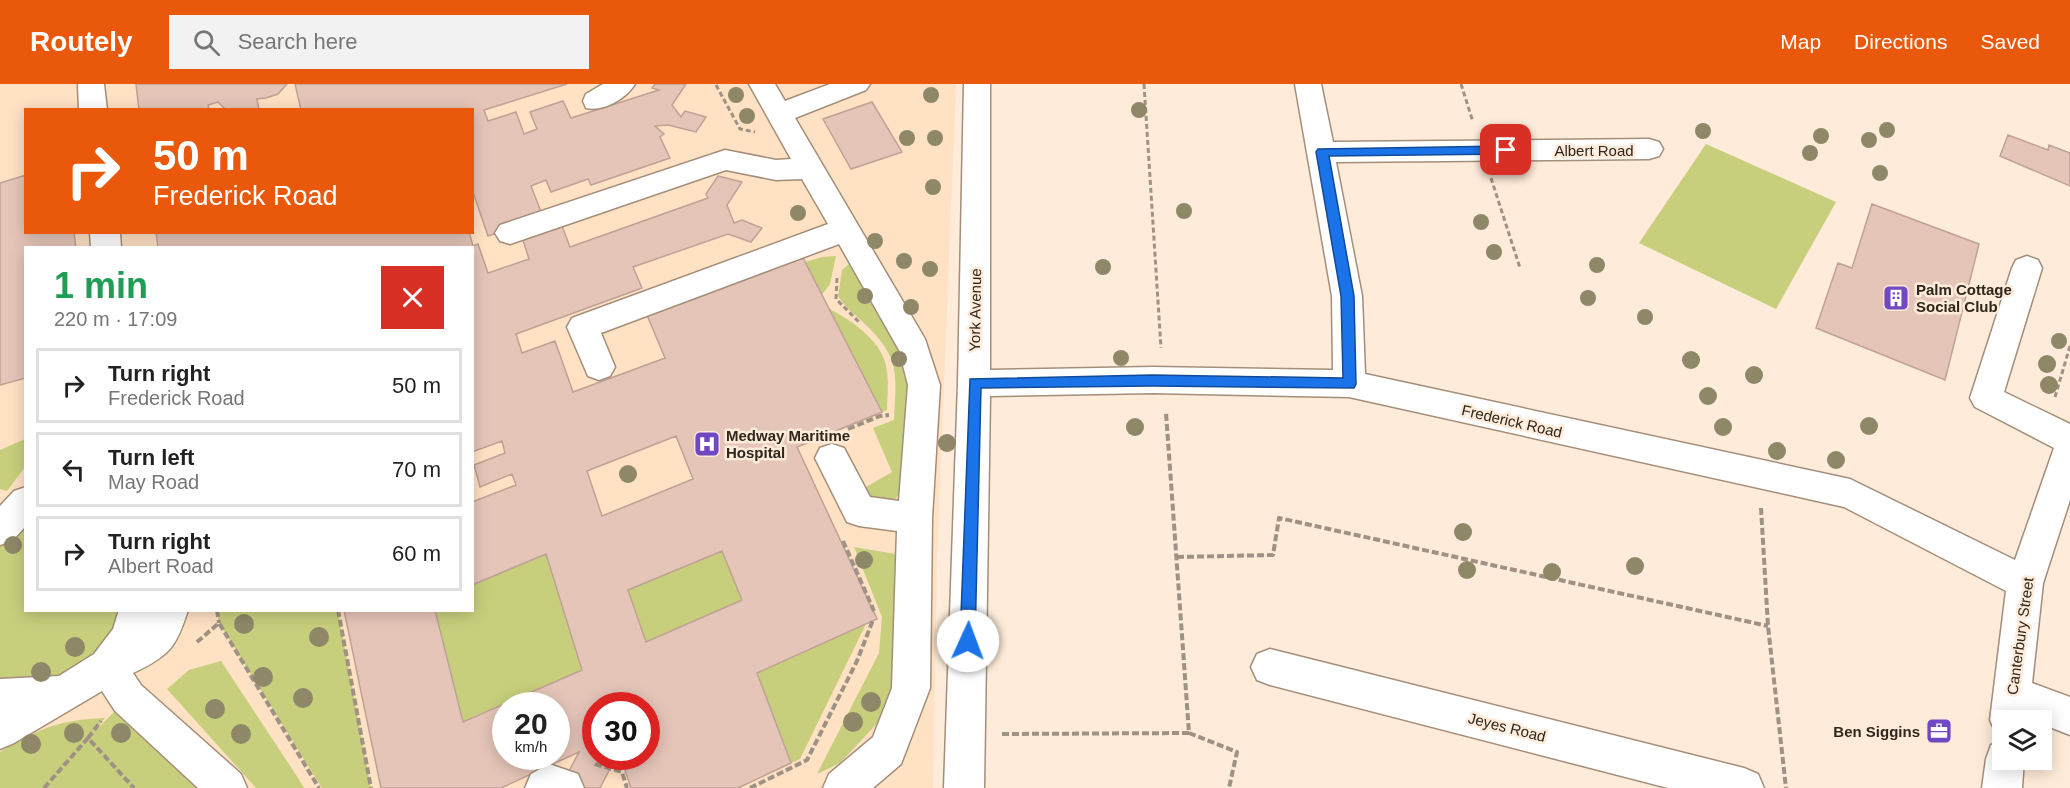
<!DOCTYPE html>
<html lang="en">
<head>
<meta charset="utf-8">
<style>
	body { margin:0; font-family:Helvetica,sans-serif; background:#f2f2f2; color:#222; height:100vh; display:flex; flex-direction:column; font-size:22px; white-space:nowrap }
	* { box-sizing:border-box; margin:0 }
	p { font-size:20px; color:#767676 }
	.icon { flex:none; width:33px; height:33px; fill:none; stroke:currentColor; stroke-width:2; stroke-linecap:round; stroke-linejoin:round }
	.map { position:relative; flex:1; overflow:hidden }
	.drawer { position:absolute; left:24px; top:162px; width:450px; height:366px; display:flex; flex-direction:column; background:#fff; border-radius:0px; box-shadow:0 3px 15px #0003 }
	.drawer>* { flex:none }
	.guide { position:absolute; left:24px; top:24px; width:450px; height:126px; border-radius:0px; box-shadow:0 3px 15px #0003; background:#ea580c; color:#fff; overflow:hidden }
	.controls { position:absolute; left:1992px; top:626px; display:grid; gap:12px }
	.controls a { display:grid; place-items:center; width:60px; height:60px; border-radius:0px; background:#fff; box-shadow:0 3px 15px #0003; font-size:30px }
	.speed { position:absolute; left:492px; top:608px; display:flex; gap:12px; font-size:30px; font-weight:700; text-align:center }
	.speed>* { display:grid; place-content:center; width:78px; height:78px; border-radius:50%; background:#fff; box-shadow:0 3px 15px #0003; line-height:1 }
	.speed small { font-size:15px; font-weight:400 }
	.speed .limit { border:9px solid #d22; background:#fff; color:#111 }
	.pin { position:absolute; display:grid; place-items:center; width:51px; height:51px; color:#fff; margin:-26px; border-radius:12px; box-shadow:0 3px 9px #0006 }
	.me { position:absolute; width:66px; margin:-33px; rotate:2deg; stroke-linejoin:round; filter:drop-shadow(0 0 4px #0008) }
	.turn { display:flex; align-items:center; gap:21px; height:126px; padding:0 30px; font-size:27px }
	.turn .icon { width:78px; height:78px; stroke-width:2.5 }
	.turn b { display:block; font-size:42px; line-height:51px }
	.round { display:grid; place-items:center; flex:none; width:63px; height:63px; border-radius:0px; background:#f2f2f2 }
	.summary { display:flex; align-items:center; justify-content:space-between; height:102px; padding:0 30px }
	h1 { font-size:36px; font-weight:800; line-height:45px; color:#1e9e55 }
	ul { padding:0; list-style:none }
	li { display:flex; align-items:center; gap:18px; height:75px; margin:0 12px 9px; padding:0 18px; border:3px solid #e0e0e0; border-radius:0px }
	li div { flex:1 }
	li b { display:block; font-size:22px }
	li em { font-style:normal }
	header { display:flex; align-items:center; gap:36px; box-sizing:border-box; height:84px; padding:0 30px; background:#ea580c; color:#fff }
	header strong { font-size:28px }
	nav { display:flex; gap:33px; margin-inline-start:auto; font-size:21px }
	.search { width:420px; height:54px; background:#f2f2f2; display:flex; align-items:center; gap:15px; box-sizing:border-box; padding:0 21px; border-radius:0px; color:#767676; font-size:22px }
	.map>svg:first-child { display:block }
	.built { fill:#ffe1c4; fill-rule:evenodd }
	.green { fill:#c7cf7c }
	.building { fill:#e5c5b8; stroke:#bfa195; stroke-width:1.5; fill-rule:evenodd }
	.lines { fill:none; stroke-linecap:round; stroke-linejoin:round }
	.minor-casing { stroke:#a48e79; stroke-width:3 }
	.path-far1 { stroke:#9f9183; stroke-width:3; stroke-dasharray:5 3; stroke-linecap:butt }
	.path { stroke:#9f9183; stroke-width:4; stroke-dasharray:7 3; stroke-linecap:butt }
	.minor { fill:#fff; fill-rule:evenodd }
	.tree { fill:#8e8768 }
	.route { fill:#1a73e8; stroke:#114b97; stroke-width:1.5 }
	.labels { text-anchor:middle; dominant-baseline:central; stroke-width:5; stroke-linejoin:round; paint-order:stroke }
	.street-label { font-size:15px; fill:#2f261d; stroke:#feebd9 }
	.poi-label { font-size:15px; font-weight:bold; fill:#2f261d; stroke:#feebd9; text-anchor:start }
</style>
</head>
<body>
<header>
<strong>Routely</strong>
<div class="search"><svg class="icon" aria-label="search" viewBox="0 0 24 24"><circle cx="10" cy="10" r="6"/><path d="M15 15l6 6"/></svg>Search here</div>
<nav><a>Map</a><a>Directions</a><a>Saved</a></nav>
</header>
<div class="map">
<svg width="2070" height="704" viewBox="0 0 2070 704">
	<rect width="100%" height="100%" fill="#feebd9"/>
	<path class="built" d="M0,0H956L937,472L933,704H0ZM26,26H472V148H26ZM26,164H472V526H26ZM506,621H556V672H506ZM596,621H646V672H596Z"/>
	<path class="green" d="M1706,60L1836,118L1776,225L1639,159Z
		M836,172L830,200L821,212L805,178L822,173Z
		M849,180L862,185L902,262L913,302L901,410L885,422H873L861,406L892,388L873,344L894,336C896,292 901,275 867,242C857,232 845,224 838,212L842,186Z
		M828,224C852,237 885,258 887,288C889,300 887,314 887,326L882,328Z
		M25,355V383L7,407L0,405V366Z
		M25,443L26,526L121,527L105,566L59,592L0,598V461Z
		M854,463L901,471L899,591L887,629L840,679L817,690L879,569L882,533Z
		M722,467L742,516L646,558L628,506Z
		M546,470L582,586L463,638L435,527L472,526L473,501Z
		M217,527H338L371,704H322L219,539Z
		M866,540L800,675L791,679L757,589Z
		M221,577L298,694L304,704H256L167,605L189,586Z
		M122,620L206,704H0V668C40,644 59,636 105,634L91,651Z"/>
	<path class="building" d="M136,0H287L278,10L266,14L257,15L259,26H226L218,18L208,21L209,26H139Z
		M295,0H567L484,26L488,37L516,28L524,50L537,45L530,28L563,17L571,34L659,6L652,4L655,0H686L672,21L681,33L685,27L706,33L696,48L668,41L655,42L664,50L660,53L670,74L591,101L588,95L551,108L546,96L531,102L543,133L488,152L473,108L472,26H301Z
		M872,18L902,68L851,85L823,35Z
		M2008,51L2048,66L2049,61L2070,69V102L2000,72Z
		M26,91V148H74L76,164H26V294L0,301V99Z
		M718,92L742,98L727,121L734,139L742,136L762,144L751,158L728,150L633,183L642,204L516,250L522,269L555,257L573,308L665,274L644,224L801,170L882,328L797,363L877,535L757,589L791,679L738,704H631L624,683L613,679L600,704H560L579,668L501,704H381L344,526H435L463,638L582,586L546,470L472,501V418L516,401L512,390L480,403L474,381L505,369L502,357L472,368V164H158L156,148H469L473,162L478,160L488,189L529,175L523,156L562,142L570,163L708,114L706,110ZM676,352L693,395L602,432L587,387ZM722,467L742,516L646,558L628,506ZM506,621H556V672H506ZM596,621H646V672H596Z
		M1872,120L1979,160L1945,296L1816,244L1838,179L1852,184Z"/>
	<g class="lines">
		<defs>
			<path id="minor" d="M78,0H104L107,26H79Z
				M603,0H635C626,15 603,28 586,24L583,17L586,10Z
				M749,0H775L785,17L830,0H870L866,6L795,34L925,255L940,301L932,434L930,604L901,680L873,704H823L829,690L873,653L892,604L897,447L859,442L847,438L815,374L820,364L832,360L844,364L870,413L899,417L908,301L899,266L839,160L601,249L615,283L610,292L599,296L588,292L567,243L572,234L828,140L802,95L776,96L726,86L510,160L500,157L495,149L500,141L725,66L776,76L791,75Z
				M964,0H990V286L1153,283L1333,286L1332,212L1295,0H1321L1333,58L1649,55L1659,58L1663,65L1659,72L1649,75L1336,78L1362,212L1365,290L1850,395L2015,476L2054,364L1975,323L1970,314L2012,184L2016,176L2027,172L2038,176L2042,184L2004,308L2070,340V416L2043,499L2032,599L2070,613V651L2042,640V636H2002V652L1996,649L1990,636L2006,507L1844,423L1349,313L1153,309L990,312L984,704H944L958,299Z
				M90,148H120L121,164H91Z
				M26,403V442L12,457L0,461V422L14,407Z
				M119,526H188C176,564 169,572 133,589L141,601L241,690L247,704H198L115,627L102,607L14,659L0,665V595L59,592L94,570L113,545Z
				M1270,565L1744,684L1758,690L1764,704H1668L1270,601L1257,596L1251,583L1257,570Z
				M2002,657V675H2024L2022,704H1982L1986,675L1991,661Z
				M549,680L578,690L584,704H525L531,690Z"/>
		</defs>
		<use href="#minor" class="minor-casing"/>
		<path class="path-far1" d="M1144,0L1161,264
			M1461,0L1473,38
			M716,1L740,45L755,48
			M1491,94L1520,184
			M837,194L836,215L859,238
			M2055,313L2070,262"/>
		<path class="path" d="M848,345L880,332L889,331
			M1761,424L1768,542L1786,704
			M843,457L874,527
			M1177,473L1273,471L1279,434L1768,542
			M217,526L219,539
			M338,526L371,704
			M197,558L219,539L319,704
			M1189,649L1237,668L1229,704
			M1002,650L1189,649L1166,329
			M88,654L101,637
			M595,680L622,688L627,704
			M44,704L88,654L134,704
			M750,704L807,676L857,577L873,536"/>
		<use href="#minor" class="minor"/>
	</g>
	<g class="tree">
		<circle cx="736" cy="11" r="8"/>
		<circle cx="931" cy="11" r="8"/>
		<circle cx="1139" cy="26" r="8"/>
		<circle cx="747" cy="32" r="8"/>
		<circle cx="1887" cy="46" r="8"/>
		<circle cx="1703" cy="47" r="8"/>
		<circle cx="1821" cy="52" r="8"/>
		<circle cx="907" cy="54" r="8"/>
		<circle cx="935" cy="54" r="8"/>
		<circle cx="1869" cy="56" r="8"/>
		<circle cx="1810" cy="69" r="8"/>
		<circle cx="1880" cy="89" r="8"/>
		<circle cx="933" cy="103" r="8"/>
		<circle cx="1184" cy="127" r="8"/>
		<circle cx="798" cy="129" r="8"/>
		<circle cx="1481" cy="138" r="8"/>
		<circle cx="875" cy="157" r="8"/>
		<circle cx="1494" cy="168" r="8"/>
		<circle cx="904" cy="177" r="8"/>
		<circle cx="1597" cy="181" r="8"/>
		<circle cx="1103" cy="183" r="8"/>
		<circle cx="930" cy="185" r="8"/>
		<circle cx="865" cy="212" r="8"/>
		<circle cx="1588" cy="214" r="8"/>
		<circle cx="911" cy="223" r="8"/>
		<circle cx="1645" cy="233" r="8"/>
		<circle cx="2059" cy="257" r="8"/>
		<circle cx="1121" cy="274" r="8"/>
		<circle cx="899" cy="275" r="8"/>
		<circle cx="1691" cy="276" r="9"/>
		<circle cx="2047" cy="280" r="9"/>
		<circle cx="1754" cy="291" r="9"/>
		<circle cx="2049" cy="301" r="9"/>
		<circle cx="1708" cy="312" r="9"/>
		<circle cx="1869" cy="342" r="9"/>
		<circle cx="1135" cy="343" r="9"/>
		<circle cx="1723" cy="343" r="9"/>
		<circle cx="947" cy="359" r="9"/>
		<circle cx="1777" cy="367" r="9"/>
		<circle cx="1836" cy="376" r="9"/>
		<circle cx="628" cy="390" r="9"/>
		<circle cx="1463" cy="448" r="9"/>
		<circle cx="13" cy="461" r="9"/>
		<circle cx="864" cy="476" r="9"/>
		<circle cx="1635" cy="482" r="9"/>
		<circle cx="1467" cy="486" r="9"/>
		<circle cx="1552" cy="488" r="9"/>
		<circle cx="244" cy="540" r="10"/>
		<circle cx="319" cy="553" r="10"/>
		<circle cx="75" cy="563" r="10"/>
		<circle cx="41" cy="588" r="10"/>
		<circle cx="263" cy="593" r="10"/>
		<circle cx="303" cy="614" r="10"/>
		<circle cx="871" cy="618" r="10"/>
		<circle cx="215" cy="625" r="10"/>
		<circle cx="853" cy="638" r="10"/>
		<circle cx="74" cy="649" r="10"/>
		<circle cx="121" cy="649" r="10"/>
		<circle cx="241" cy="650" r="10"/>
		<circle cx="31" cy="660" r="10"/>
	</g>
	<path class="route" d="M1506,62L1512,66L1506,70L1329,72L1354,212L1356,300L1354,304L1152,302L981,304L975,557L973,562L968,564L962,562L960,557L970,295L1152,291L1343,294L1341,212L1316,68L1318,65Z"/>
	<defs>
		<symbol id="building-square" viewBox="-11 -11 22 22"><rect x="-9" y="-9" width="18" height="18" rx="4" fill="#7048c1" stroke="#feebd9"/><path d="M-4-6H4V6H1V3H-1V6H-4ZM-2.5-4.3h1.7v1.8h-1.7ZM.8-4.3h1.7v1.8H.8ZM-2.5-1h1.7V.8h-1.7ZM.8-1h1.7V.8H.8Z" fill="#fff"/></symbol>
		<symbol id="hospital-square" viewBox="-11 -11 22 22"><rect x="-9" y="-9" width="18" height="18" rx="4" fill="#7048c1" stroke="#feebd9"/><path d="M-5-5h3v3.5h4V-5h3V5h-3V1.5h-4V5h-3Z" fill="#fff"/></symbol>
		<symbol id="office-square" viewBox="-11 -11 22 22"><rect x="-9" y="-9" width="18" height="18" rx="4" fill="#7048c1" stroke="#feebd9"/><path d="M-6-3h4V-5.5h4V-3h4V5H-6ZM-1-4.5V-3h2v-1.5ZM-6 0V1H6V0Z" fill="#fff"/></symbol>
	</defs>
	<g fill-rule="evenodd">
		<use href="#building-square" x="1881" y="199" width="30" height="30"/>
		<use href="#hospital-square" x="692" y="345" width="30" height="30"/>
		<use href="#office-square" x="1924" y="632" width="30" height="30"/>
	</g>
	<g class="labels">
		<g class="street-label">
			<text x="1594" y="66">Albert Road</text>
			<text transform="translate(975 226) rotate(-89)">York Avenue</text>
			<text transform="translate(1512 337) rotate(13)">Frederick Road</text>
			<text transform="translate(2020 552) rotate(-82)">Canterbury Street</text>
			<text transform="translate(1507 643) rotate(14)">Jeyes Road</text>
		</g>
		<g class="poi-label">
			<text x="1916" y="205">Palm Cottage<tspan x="1916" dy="17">Social Club</tspan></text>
			<text x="726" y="351">Medway Maritime<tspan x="726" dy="17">Hospital</tspan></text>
			<text x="1920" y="647" text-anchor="end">Ben Siggins</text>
		</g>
	</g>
</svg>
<div class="controls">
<a><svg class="icon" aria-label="layers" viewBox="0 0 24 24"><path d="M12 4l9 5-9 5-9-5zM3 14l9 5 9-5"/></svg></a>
</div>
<div class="speed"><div>20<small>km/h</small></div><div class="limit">30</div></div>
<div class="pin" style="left:1506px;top:66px;background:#d93025"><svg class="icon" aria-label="arrive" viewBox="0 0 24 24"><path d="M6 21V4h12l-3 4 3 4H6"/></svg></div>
<svg class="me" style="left:968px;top:557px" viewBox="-20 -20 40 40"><circle r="19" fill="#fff"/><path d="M0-13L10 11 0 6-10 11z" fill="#1a73e8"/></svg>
<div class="guide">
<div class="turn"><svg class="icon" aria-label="right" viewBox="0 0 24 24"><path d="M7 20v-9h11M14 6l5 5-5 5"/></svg><div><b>50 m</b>Frederick Road</div></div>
</div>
<section class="drawer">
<div class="summary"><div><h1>1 min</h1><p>220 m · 17:09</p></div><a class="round" style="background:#d93025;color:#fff"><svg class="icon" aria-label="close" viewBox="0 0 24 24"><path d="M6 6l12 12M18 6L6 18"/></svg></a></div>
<ul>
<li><svg class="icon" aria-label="right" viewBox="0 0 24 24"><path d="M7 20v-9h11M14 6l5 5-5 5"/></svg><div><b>Turn right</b><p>Frederick Road</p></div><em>50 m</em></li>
<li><svg class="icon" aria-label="left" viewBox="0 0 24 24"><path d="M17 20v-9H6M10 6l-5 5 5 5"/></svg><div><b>Turn left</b><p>May Road</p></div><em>70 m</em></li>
<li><svg class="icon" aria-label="right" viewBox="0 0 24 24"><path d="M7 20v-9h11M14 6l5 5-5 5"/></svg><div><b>Turn right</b><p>Albert Road</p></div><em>60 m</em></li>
</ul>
</section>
</div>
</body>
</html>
